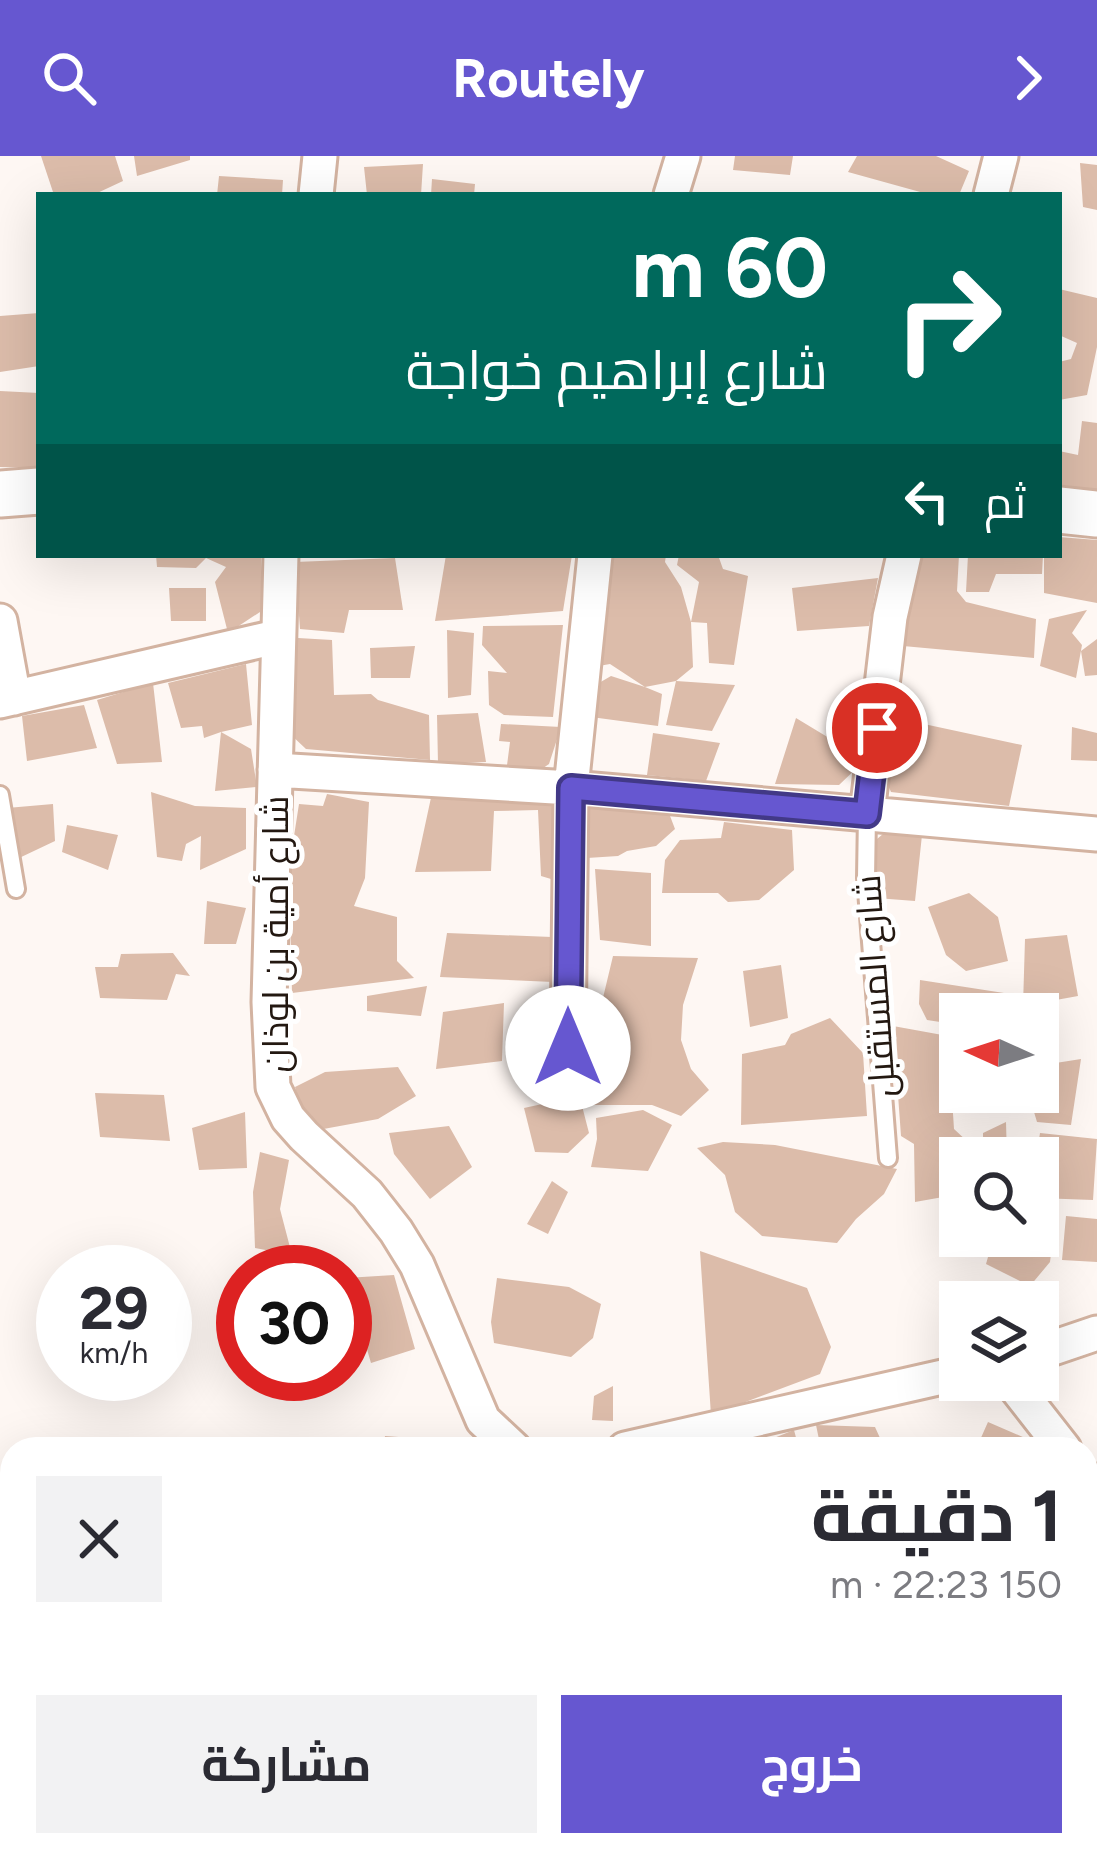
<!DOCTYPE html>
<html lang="ar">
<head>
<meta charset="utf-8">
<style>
	body { margin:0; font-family:Figtree,Cairo,sans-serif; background:#f2f2f3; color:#2b2b33; direction:rtl; height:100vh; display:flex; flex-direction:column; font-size:45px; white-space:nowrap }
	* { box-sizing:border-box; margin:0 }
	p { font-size:39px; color:#7c7c81 }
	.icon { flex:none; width:66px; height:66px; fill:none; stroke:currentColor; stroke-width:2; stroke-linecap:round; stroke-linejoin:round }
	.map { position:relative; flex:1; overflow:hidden; direction:ltr }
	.details { position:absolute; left:0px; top:1281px; width:1098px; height:420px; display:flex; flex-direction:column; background:#fff; border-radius:36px 36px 0 0; box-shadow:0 12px 48px #0002; direction:rtl }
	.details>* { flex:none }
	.hud { position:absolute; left:36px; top:36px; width:1026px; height:366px; border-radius:0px; box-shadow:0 12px 48px #0002; direction:rtl; background:#00695c; color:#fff; overflow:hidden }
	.needle { width:78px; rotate:273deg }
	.controls { position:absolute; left:939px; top:837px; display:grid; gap:24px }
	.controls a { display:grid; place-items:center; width:120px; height:120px; border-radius:0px; background:#fff; box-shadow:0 12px 48px #0002; font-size:60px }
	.speed { position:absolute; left:36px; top:1089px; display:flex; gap:24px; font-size:60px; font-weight:700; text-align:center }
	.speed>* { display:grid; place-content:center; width:156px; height:156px; border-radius:50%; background:#fff; box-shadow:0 12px 48px #0002; line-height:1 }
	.speed small { font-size:30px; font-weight:400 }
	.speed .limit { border:18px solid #d22; background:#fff; color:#111 }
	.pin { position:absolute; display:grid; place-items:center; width:102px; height:102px; color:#fff; margin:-51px; border:6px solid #fff; border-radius:50%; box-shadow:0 3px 12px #0007 }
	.me { position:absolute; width:132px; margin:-66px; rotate:0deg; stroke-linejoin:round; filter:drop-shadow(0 0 9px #0008) }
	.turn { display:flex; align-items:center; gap:42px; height:252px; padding:0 36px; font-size:54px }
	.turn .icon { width:156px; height:156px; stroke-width:2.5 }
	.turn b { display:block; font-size:84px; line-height:102px }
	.then { display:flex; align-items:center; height:114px; padding:0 36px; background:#0003; gap:24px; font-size:45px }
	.round { display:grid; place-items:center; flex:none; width:126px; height:126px; border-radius:0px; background:#f2f2f3 }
	.headline { display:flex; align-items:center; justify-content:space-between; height:204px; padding:0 36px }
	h1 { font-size:72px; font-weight:700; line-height:90px }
	.action { display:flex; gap:24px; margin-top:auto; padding:24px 36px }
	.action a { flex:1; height:138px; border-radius:0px; background:#6657d0; color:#fff; font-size:48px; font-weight:700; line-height:138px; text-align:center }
	.action a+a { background:#f2f2f3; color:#2b2b33 }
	header { display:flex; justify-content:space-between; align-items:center; height:156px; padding:0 36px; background:#6657d0; color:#fff; font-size:54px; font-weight:700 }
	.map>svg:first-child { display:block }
	.building { fill:#dcbcaa }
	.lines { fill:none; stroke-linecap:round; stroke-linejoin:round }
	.service-casing { stroke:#d3b3a1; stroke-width:22 }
	.minor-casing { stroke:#d3b3a1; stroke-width:39 }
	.secondary-casing { stroke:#d3b3a1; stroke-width:51 }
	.service { stroke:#fff; stroke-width:16 }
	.minor { stroke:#fff; stroke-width:33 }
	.secondary { stroke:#fff; stroke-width:45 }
	.route-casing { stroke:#423987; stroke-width:30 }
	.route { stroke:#6657d0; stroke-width:21 }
	.labels { text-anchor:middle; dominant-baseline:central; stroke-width:10; stroke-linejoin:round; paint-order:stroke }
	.street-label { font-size:36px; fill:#231811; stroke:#fff }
</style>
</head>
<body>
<header><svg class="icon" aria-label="forward" viewBox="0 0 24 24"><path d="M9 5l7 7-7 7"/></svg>Routely<svg class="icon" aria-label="search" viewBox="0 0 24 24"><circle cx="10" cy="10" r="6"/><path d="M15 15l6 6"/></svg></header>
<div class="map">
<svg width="1097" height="1701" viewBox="0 0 1097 1701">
	<rect width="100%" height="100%" fill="#fef7f3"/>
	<path class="building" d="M41,0H115L123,25L93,39H54Z
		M134,0H190V4L137,20Z
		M735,0H793L790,19L733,14Z
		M857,0H936L969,15L959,39H931L848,16Z
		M1080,7L1097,9V54L1083,51Z
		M423,8L421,39H367L364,11Z
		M219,20L283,24L282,39H217Z
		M432,23L475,28L474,39H431Z
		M1059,133L1097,142V191L1087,239L1059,244V206L1071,203L1077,187L1059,179Z
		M39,157V210L0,216V160Z
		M0,235L39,237V312L0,311Z
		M1082,265L1097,267V340L1059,337V295L1078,299Z
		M1059,381L1097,384V447L1044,437V399H1059Z
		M156,399H261L263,454L228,477L215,426L226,411L206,402L196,412L157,411Z
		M446,399H572L563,455L435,465Z
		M606,399H666L665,406L681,431L691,466L693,511L676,525L735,529L712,575L666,569L676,525L645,531L662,538L658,570L591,561L592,531L611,520L645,531L610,508L593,511Z
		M679,399H718L723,413L748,420L734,509L709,507L707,467L691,466L699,426L677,409Z
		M919,399H959L957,435L966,446L1036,463L1034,502L903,490Z
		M968,399H1043L1042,418H996L989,436H966Z
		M395,402L403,454H349L344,477L300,473L295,406Z
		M878,422L869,470L797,475L792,432Z
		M169,432H206V465H171Z
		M1087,454L1072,477L1082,489L1076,522L1040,510L1049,463Z
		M563,469L553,561L504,559L489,549L488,515L507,517L482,489L483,470Z
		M447,474L474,477L471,539L448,542Z
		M298,482L332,484L334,539L371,538L378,544L429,559L430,604L306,593L288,576Z
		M1097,483V519L1085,520L1081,495Z
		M415,490L410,522H371L370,492Z
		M246,508L252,569L221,576L251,593L257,631L215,635L221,576L204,582L202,570L181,572L168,527Z
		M153,527L162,606L117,608L97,544Z
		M84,549L97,592L27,605L22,560Z
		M478,557L486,606L438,608L437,559Z
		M796,562L834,585L862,607L839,629L775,628Z
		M896,562L1022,589L1009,650L891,636L885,622Z
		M501,568L561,571L549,608L533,619L506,617L510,586L499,585Z
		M1072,571L1097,577V605L1071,604Z
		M653,577L720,587L706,625L647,619Z
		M151,636L195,650L246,652V693L200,714L201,680L186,688L182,705L157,701Z
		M432,637L559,643L561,726L541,720L538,654L494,655L491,715L415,716Z
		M327,638L369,646L365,722L354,750L397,761V805L414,822L292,837L289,712L299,648L323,650Z
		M53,648L55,685L17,703L7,652Z
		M586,650L667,652L675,673L656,690L627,695L618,700L587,702Z
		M724,666L792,674L794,714L759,744L728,746L718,737H662L665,704L680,684L721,682Z
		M67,669L118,679L108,714L62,696Z
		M889,673L922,679L915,745L876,742L877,683Z
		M595,713L651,717V790L600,784Z
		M969,737L998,761L1008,805L966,815L946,799L928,751Z
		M207,745L246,752L236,788H204Z
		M447,777L552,781L553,826L440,821Z
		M1067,779L1078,840L1023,850L1025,783Z
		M173,797L190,820L176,818L167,844L100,842L95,811H118L121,798Z
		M613,800L698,802L683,849L681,884L691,913L709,934L681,960L652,949H593L590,896Z
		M781,809L788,862L750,871L743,815Z
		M920,824L1004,837L1000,858H960V869L927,864L919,848Z
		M427,830L421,860L367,855V840Z
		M531,844L558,845V888L531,897Z
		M504,847L502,905L436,913L443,856Z
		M830,862L863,897L867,960L741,969L742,898L785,889L791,878Z
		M1038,862L1048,863L1043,909L1081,903L1071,969L1037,966L1028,936H1038Z
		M893,870L959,882L960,936H969L974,947L952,942L954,973L969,987L967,1002H960V1038L915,1046L914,988L901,980Z
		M398,911L416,940L378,963L318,974L301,954L295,931L325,916Z
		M95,937L164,939L170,985L100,981Z
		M556,945L581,946L589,977L568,997L535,996L524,952Z
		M643,954L672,969L648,1015L591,1011L597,983L596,962Z
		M245,956L247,1012L199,1014L192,972Z
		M1006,966L1007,1002H983V977Z
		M449,970L472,1011L430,1043L394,998L389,977Z
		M1040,977L1097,983L1093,1044L1038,1042L1036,1002Z
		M723,986L775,989L897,1013L884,1038L856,1063L837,1087L762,1080L735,1056L725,1019L697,992Z
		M260,996L289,1004L280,1053L292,1099L255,1092L253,1036Z
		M552,1025L568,1036L548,1078L527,1068Z
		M1056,1059L1050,1106L1030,1130L986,1108L994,1080H1038V1060Z
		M1066,1060L1097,1063V1106L1062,1104Z
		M700,1095L807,1132L831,1191L820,1218L711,1259Z
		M394,1119L415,1193L371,1207L346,1122Z
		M497,1122L569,1131L601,1148L593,1182L571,1201L494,1187L491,1166Z
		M613,1230V1265L592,1264L594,1240Z
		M988,1266L1025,1282L1020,1293H976Z
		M816,1269L875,1271L885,1293H821Z
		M794,1274L799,1293H746Z
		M385,1280L466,1286L483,1293H383Z
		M1089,1355L1097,1368V1419L1086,1435Z"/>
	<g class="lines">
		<defs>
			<path id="service" d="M0,639L16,733
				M867,658L866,722L888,1002"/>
			<path id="minor" d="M316,39L320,0
				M671,39L683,0
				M991,39L1001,0
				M281,399L269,846L273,931L288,962L304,980L367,1038L396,1075L417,1109L483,1264L514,1293
				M0,465L14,542
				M0,545L276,481
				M275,614L571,632L1097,678
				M867,658L890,461L904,399
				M568,893L571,632L595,399
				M1038,1197L1097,1177
				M1010,1224L1064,1293
				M625,1293L960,1217
				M1086,1322L1097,1336
				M0,1586L12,1598
				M102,1689L118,1701
				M1024,1689L1053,1701
				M867,1701L882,1689"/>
			<path id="secondary" d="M0,338L39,335
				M1059,354L1097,358"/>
		</defs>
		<use href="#service" class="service-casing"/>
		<use href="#minor" class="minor-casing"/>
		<use href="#secondary" class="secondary-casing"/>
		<use href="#service" class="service"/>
		<use href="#minor" class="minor"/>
		<use href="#secondary" class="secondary"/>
	</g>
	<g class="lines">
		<defs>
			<path id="route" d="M568,892L571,632L867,658L877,572"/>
		</defs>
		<use href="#route" class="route-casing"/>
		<use href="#route" class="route"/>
	</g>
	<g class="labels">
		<g class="street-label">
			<text transform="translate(275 778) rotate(-90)">شارع أمية بن لوذان</text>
			<text transform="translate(875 830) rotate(-94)">شارع المستقبل</text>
		</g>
	</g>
</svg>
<div class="controls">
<a><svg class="needle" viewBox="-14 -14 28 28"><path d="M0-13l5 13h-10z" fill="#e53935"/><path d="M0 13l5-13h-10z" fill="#7c7c81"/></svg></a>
<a><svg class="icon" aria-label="search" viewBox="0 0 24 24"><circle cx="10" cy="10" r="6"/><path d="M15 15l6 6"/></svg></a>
<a><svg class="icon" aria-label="layers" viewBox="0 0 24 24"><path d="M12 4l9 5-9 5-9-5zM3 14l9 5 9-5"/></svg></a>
</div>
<div class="speed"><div>29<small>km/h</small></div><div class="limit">30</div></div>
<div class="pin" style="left:877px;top:572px;background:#d93025"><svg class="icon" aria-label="arrive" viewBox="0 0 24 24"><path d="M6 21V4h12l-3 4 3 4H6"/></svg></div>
<svg class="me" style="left:568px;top:892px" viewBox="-20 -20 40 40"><circle r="19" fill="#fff"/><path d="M0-13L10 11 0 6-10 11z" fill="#6657d0"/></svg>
<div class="hud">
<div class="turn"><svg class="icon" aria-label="right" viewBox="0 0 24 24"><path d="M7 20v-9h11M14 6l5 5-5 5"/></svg><div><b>60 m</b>شارع إبراهيم خواجة</div></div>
<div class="then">ثم<svg class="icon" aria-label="left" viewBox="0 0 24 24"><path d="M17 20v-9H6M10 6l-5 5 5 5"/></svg></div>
</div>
<section class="details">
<div class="headline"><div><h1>1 دقيقة</h1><p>150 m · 22:23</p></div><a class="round"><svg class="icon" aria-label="close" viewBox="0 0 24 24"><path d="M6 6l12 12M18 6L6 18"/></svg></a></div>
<div class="action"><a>خروج</a><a>مشاركة</a></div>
</section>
</div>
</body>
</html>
